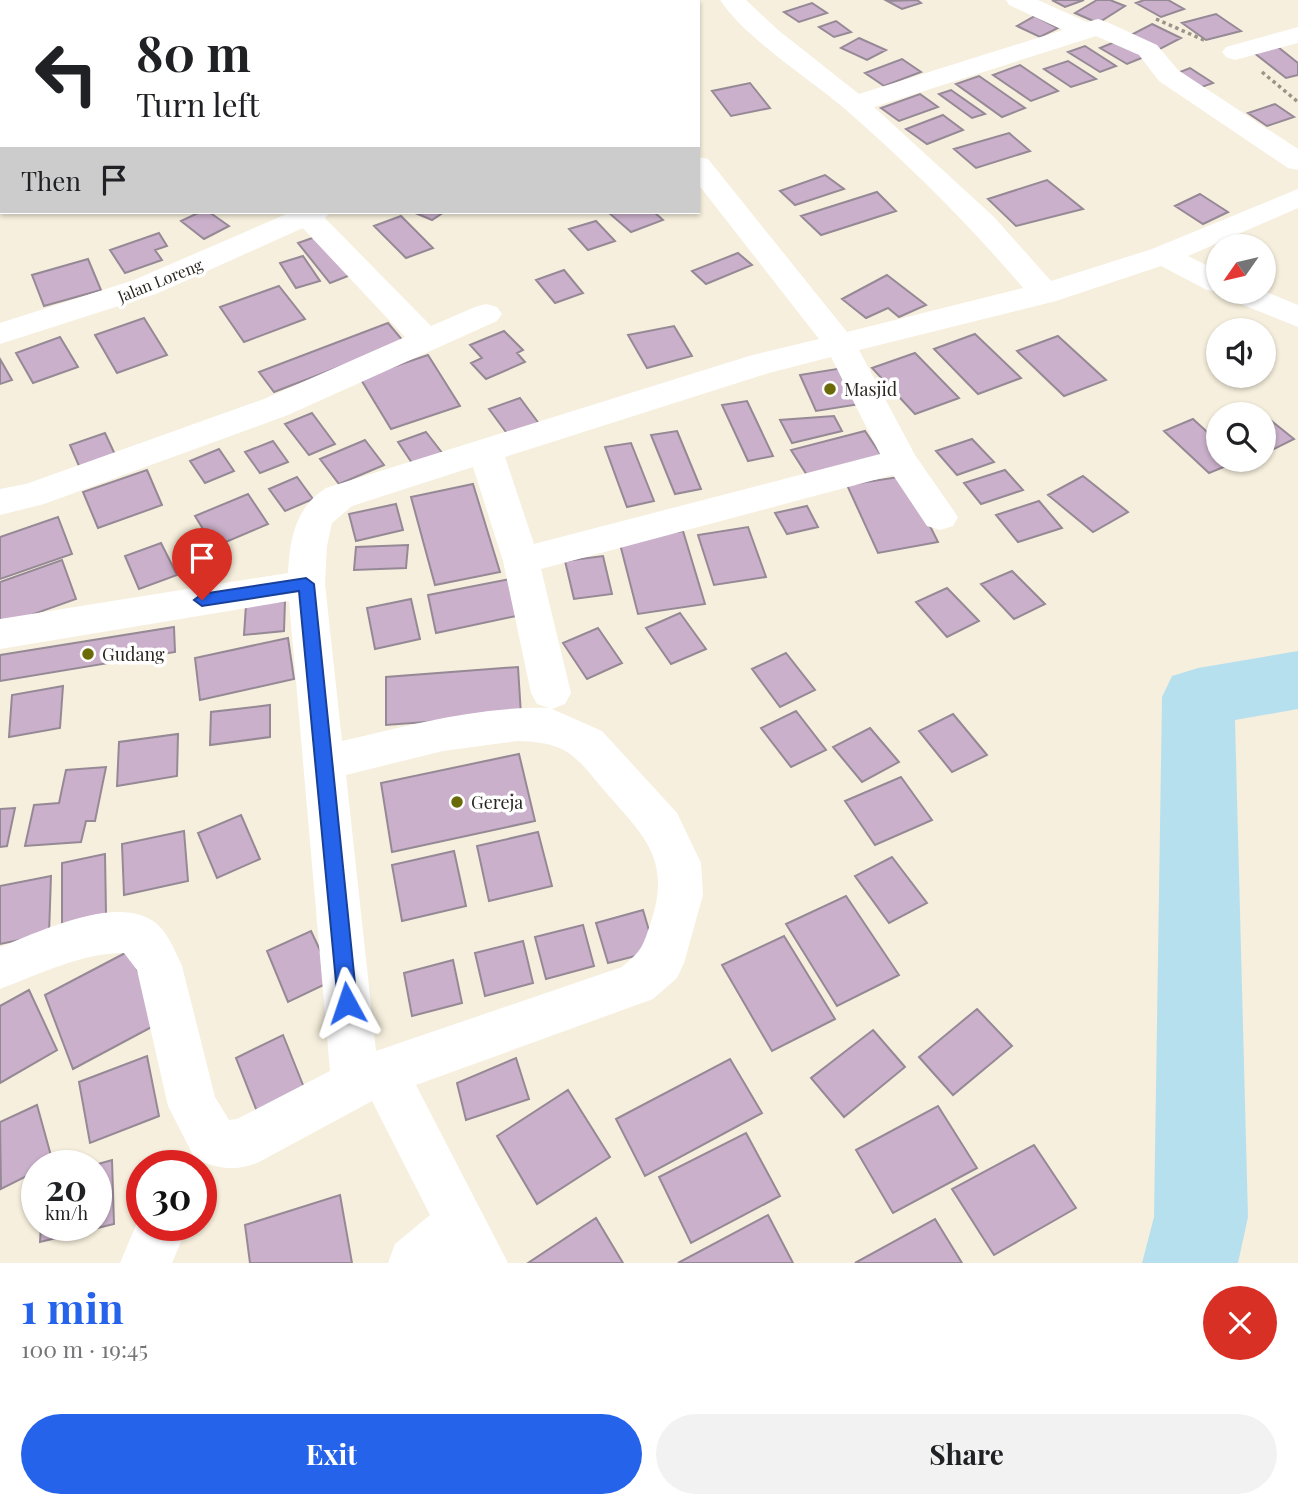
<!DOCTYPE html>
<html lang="en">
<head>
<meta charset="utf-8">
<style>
	body { margin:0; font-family:"Playfair Display",serif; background:#f2f2f2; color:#202124; height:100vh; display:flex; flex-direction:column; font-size:26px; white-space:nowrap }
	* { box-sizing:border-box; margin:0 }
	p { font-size:23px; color:#757577 }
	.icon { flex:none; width:38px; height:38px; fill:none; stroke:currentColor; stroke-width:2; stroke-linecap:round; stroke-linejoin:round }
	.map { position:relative; height:1263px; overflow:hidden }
	.side { display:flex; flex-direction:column; background:#fff; flex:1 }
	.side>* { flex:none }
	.top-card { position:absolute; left:0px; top:0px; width:700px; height:214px; box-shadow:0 2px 5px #0004; background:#fff; color:#202124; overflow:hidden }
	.needle { width:46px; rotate:236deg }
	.buttons { position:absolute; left:1206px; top:234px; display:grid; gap:14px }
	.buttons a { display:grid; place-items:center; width:70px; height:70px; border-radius:50%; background:#fff; box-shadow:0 2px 5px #0004; font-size:35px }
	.speed { position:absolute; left:21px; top:1150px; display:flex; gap:14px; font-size:35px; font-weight:700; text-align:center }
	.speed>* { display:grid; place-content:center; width:91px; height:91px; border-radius:50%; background:#fff; box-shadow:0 2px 5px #0004; line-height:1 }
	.speed small { font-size:18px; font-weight:400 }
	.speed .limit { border:10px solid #d22; background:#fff; color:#111 }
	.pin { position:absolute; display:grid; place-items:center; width:60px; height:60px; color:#fff; margin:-72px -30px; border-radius:50% 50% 50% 0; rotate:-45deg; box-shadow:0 0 7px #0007 }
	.pin .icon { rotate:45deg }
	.me { position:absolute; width:77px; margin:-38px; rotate:355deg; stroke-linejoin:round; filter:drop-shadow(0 0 5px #0008) }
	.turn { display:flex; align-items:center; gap:24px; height:147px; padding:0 21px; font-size:32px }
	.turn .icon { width:91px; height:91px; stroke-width:2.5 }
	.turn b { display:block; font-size:49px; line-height:60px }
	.then { display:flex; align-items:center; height:66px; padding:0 21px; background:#0003; gap:14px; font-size:26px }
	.round { display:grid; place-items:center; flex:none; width:74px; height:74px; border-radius:37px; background:#f2f2f2 }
	.overview { display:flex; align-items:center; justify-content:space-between; height:119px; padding:0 21px }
	h1 { font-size:42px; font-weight:700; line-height:52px; color:#2563eb }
	.action { display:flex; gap:14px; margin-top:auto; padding:14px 21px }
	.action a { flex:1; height:80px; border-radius:42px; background:#2563eb; color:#fff; font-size:28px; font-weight:700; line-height:80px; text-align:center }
	.action a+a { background:#f2f2f2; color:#202124 }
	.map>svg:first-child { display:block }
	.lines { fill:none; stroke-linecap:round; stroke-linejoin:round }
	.river { fill:#b7e0ee; fill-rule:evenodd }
	.building { fill:#cab0ca; stroke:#968996; stroke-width:2 }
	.path { stroke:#999487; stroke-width:3.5; stroke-dasharray:3.5 3.5; stroke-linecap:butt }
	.street { fill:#fff; fill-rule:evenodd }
	.secondary { fill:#fff; fill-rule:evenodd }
	.route { fill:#2563eb; stroke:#184099; stroke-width:2 }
	.poi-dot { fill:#6b6a08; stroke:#fff; stroke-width:2.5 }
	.labels { text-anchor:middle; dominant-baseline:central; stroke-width:7; stroke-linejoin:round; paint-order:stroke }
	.far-street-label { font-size:16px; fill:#2a2721; stroke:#fff }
	.poi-label { font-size:18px; fill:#2a2721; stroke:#fff; text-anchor:start }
</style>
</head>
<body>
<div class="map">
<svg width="1298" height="1263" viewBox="0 0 1298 1263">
	<rect width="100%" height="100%" fill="#f6efdd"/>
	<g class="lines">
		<path class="river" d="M1298,651V709L1235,720L1248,1217L1238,1263H1142L1154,1217L1162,697L1172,676L1198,668Z"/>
	</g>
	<path class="building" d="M917,0L921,3L902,9L887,1Z
		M1052,0H1084L1065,7Z
		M1097,0H1110L1125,6L1098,23L1075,13Z
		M1144,0H1168L1184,9L1161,17L1136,3Z
		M812,3L827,13L799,22L784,12Z
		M1216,14L1241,31L1206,40L1182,23Z
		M1035,16L1058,28L1040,37L1017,26Z
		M836,21L851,32L834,37L819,27Z
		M1152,24L1181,38L1158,50L1129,36Z
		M859,38L886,50L867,60L841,48Z
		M1117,41L1144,57L1127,64L1100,48Z
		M1085,46L1116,66L1100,72L1068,52Z
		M1278,47L1298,63V75L1286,78L1253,52Z
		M902,59L921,72L884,86L865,73Z
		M1068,61L1096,79L1071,87L1044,69Z
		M1020,65L1058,91L1031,101L993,75Z
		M1190,68L1213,83L1199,88L1175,74Z
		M979,76L1025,108L1002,117L956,84Z
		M750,83L770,108L731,116L712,91Z
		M951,90L985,114L972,118L939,94Z
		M920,94L938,107L899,121L881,108Z
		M1275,104L1294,117L1267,126L1248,113Z
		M943,115L963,130L927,144L906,129Z
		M1009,133L1030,151L976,168L954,149Z
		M825,175L844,189L795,205L780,191Z
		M1047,180L1083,209L1016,226L988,199Z
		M877,192L896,211L821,235L801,216Z
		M1200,194L1228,212L1203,224L1175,206Z
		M200,212H209L229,226L204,239L181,221Z
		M413,212H444L432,220Z
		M608,212H654L663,220L631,232Z
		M401,216L433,248L406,258L374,226Z
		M596,221L615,241L588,250L569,229Z
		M159,233L167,246L155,250L162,260L125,273L110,250Z
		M321,235L353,274L330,283L298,243Z
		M738,253L752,265L706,284L692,271Z
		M303,256L320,281L296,288L280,263Z
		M88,259L101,290L44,306L32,275Z
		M564,270L583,293L555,303L536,280Z
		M887,275L926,305L899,317L888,308L866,318L842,299Z
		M279,286L305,319L244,342L220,307Z
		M144,318L167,355L117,373L95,335Z
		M388,323L404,342L274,392L259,372Z
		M674,326L692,356L647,368L628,335Z
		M504,331L523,350L517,353L525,362L486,379L471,363L482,358L470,345Z
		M975,334L1021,378L978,394L934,349Z
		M1058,336L1106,380L1064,396L1017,351Z
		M60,337L78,367L33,383L16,353Z
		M915,353L959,398L915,414L872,368Z
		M428,355L460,406L391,429L360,378Z
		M0,359L12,380L0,384Z
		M843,368L860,404L816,411L800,375Z
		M520,398L540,425L509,436L489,409Z
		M747,401L773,456L748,461L722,405Z
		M312,413L335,444L309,455L285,424Z
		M1264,415L1294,439L1264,454Z
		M834,416L842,431L792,443L780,420Z
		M1193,419L1218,442V460L1238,461L1209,473L1164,431Z
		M677,431L701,489L675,494L651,435Z
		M865,431L881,455L807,475L791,450Z
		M426,432L443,454L414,466L398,442Z
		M105,433L118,461L82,473L70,445Z
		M972,439L994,462L957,475L936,451Z
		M365,440L384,465L339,484L320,459Z
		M273,441L288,462L260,473L245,452Z
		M631,443L654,501L627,507L605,447Z
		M219,449L234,471L205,483L190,461Z
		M147,470L162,505L98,528L83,492Z
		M1005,470L1023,490L981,504L964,483Z
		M905,476L938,542L878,553L847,485Z
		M1083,476L1128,512L1093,532L1048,495Z
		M297,477L313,499L285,511L269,489Z
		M473,484L500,572L435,585L411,497Z
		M248,494L268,524L214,547L195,516Z
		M1039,501L1062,528L1018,542L996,515Z
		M396,504L403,530L356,541L349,514Z
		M807,506L818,527L787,534L775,513Z
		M58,517L72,554L0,579V537Z
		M748,527L766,577L714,585L698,535Z
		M683,531L705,604L638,614L619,540Z
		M161,543L177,575L139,589L125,556Z
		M408,545L406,568L354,570L356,547Z
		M603,556L612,594L574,599L565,561Z
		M62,560L76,599L0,626V582Z
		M1012,571L1045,604L1014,619L981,584Z
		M510,579L521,615L436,633L428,595Z
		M947,588L979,621L947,637L916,602Z
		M411,599L420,639L375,649L367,608Z
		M285,601L284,631L244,635L246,605Z
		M680,613L706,649L671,664L646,628Z
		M174,627L175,652L0,681V655Z
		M598,628L622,663L587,679L563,643Z
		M288,638L294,679L200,700L195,658Z
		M786,653L815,690L780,707L752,669Z
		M518,667L521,715L386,725V677Z
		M63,686L60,728L9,737L12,695Z
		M270,705V737L210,745L211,712Z
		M796,711L826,750L791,767L761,728Z
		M953,714L987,755L952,772L919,731Z
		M870,728L899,762L862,782L833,747Z
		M178,734L177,776L117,786L119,742Z
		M519,754L535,821L392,852L381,783Z
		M106,767L95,821H86L81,842L25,846L34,805L59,803L66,770Z
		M901,777L932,820L875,845L845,801Z
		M15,808L7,846L0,847V809Z
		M241,815L260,859L217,878L198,833Z
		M184,831L188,881L124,895L122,844Z
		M538,832L552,886L489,901L477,846Z
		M454,851L466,906L402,921L392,865Z
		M105,854L106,914L62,924V863Z
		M892,857L927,903L889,923L855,876Z
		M51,876L49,934L0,944V886Z
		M846,896L899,975L837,1006L786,924Z
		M643,910L655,951L608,963L596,923Z
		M583,925L594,966L546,979L535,937Z
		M311,931L334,980L288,1002L267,951Z
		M784,936L835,1019L772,1051L722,965Z
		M523,941L533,983L485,996L475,953Z
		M129,951L161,1022L73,1069L45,995Z
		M453,960L462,1003L412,1016L404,973Z
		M29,990L57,1050L0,1083V1006Z
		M977,1009L1012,1046L953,1095L919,1057Z
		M873,1030L905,1067L844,1117L811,1078Z
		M283,1035L305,1090L258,1114L236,1058Z
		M147,1056L159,1116L90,1143L79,1082Z
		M516,1058L529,1099L466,1120L457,1083Z
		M730,1059L762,1113L645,1176L616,1119Z
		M568,1090L610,1157L537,1204L497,1136Z
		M37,1105L53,1163L37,1166V1171L1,1189L0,1122Z
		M938,1106L977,1168L893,1213L856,1150Z
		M746,1133L780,1196L691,1243L659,1177Z
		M1034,1145L1076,1208L994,1255L952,1189Z
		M112,1160L114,1224L40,1242L41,1225H96V1166H91Z
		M340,1195L352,1263H250L245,1225Z
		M768,1215L793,1263H678Z
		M596,1218L623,1263H528Z
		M935,1219L962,1263H855Z"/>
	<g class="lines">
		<path class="path" d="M1156,19L1206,41
			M1262,72L1298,102"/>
		<path class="street" d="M720,0H746L778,30L859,94L1063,30L1009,5L1006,0H1038L1087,22L1098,19L1107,22L1157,45L1178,70L1298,149V170L1288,168L1159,81L1139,55L1096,36L874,107L994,217L1051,281L1152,249L1298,189V208L1188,256L1218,271L1219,292L1207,290L1161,266L1056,301L859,350L915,455L958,517L953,526L940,530L927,526L893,475L541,569L571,693L565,704L552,709L602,731L677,813L701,863L703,895L684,963L677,978L653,999L416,1085L508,1263H388L395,1244L430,1215L372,1101L259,1162C234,1172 220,1169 195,1159L168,1106L137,970L124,953C81,953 40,974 0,989V947C39,932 120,892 157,924C169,935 175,951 182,966L215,1097L229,1120L237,1119L330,1071L289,601L0,649V619L288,573C290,538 295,508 326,488L749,356L819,339L698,184V157L708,159L847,332L1023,288C969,224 909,165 845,109C809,78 746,39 720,0ZM831,357L880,454L534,544L505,457L769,373ZM473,467L503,561L531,693L537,704L549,708C478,706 410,725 342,741L325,584L327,546L332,523L352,506ZM517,741C571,742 576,758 609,796C645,837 670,860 652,919C643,945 644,949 622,967L376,1051L346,775L443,751Z
			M1298,27V43L1235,60L1226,57L1222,52L1226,47Z
			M295,212H319L431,326L475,307L486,304L497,307L502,314L497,321L288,415L44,504L0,515V489L26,484L264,399L405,337L297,222L292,216Z
			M1264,291L1298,305V327L1228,299L1224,292Z
			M142,1211V1225H188L172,1263H120Z"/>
		<path class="secondary" d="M594,0H619L593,2Z
			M291,212H330L325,218L156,294L0,344V323L134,280Z"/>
	</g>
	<path class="route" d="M306,578L314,584L357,1003L354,1009L347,1012L341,1009L338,1003L299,591L202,606L194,600L202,594Z"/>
	<g class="poi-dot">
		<circle cx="830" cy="389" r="7"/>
		<circle cx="88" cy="654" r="7"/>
		<circle cx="457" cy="802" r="7"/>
	</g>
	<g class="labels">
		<g class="far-street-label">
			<text transform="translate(160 280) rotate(-22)">Jalan Loreng</text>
		</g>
		<g class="poi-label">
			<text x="844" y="389">Masjid</text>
			<text x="102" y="654">Gudang</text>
			<text x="471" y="802">Gereja</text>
		</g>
	</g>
</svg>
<div class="buttons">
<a><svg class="needle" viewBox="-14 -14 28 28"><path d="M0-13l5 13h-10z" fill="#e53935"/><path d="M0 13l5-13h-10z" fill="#757577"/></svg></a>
<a><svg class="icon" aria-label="sound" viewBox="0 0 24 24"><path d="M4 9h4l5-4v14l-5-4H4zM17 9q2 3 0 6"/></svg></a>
<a><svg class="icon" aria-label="search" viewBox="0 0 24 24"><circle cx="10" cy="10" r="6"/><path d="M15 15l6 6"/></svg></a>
</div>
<div class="speed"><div>20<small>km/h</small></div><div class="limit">30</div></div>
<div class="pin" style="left:202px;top:600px;background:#d93025"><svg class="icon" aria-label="arrive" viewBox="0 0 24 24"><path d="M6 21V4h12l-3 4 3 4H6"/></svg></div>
<svg class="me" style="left:347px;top:1003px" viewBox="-20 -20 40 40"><path d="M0-17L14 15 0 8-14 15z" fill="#2563eb" stroke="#fff" stroke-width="4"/></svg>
<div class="top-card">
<div class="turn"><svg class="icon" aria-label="left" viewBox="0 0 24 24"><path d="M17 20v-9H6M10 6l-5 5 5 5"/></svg><div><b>80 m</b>Turn left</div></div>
<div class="then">Then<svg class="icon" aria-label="arrive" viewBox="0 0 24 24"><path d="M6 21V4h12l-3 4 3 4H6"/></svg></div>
</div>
</div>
<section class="side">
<div class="overview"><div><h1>1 min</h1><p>100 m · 19:45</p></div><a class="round" style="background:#d93025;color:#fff"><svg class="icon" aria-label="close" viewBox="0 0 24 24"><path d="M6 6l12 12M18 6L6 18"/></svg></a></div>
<div class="action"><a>Exit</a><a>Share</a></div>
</section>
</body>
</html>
